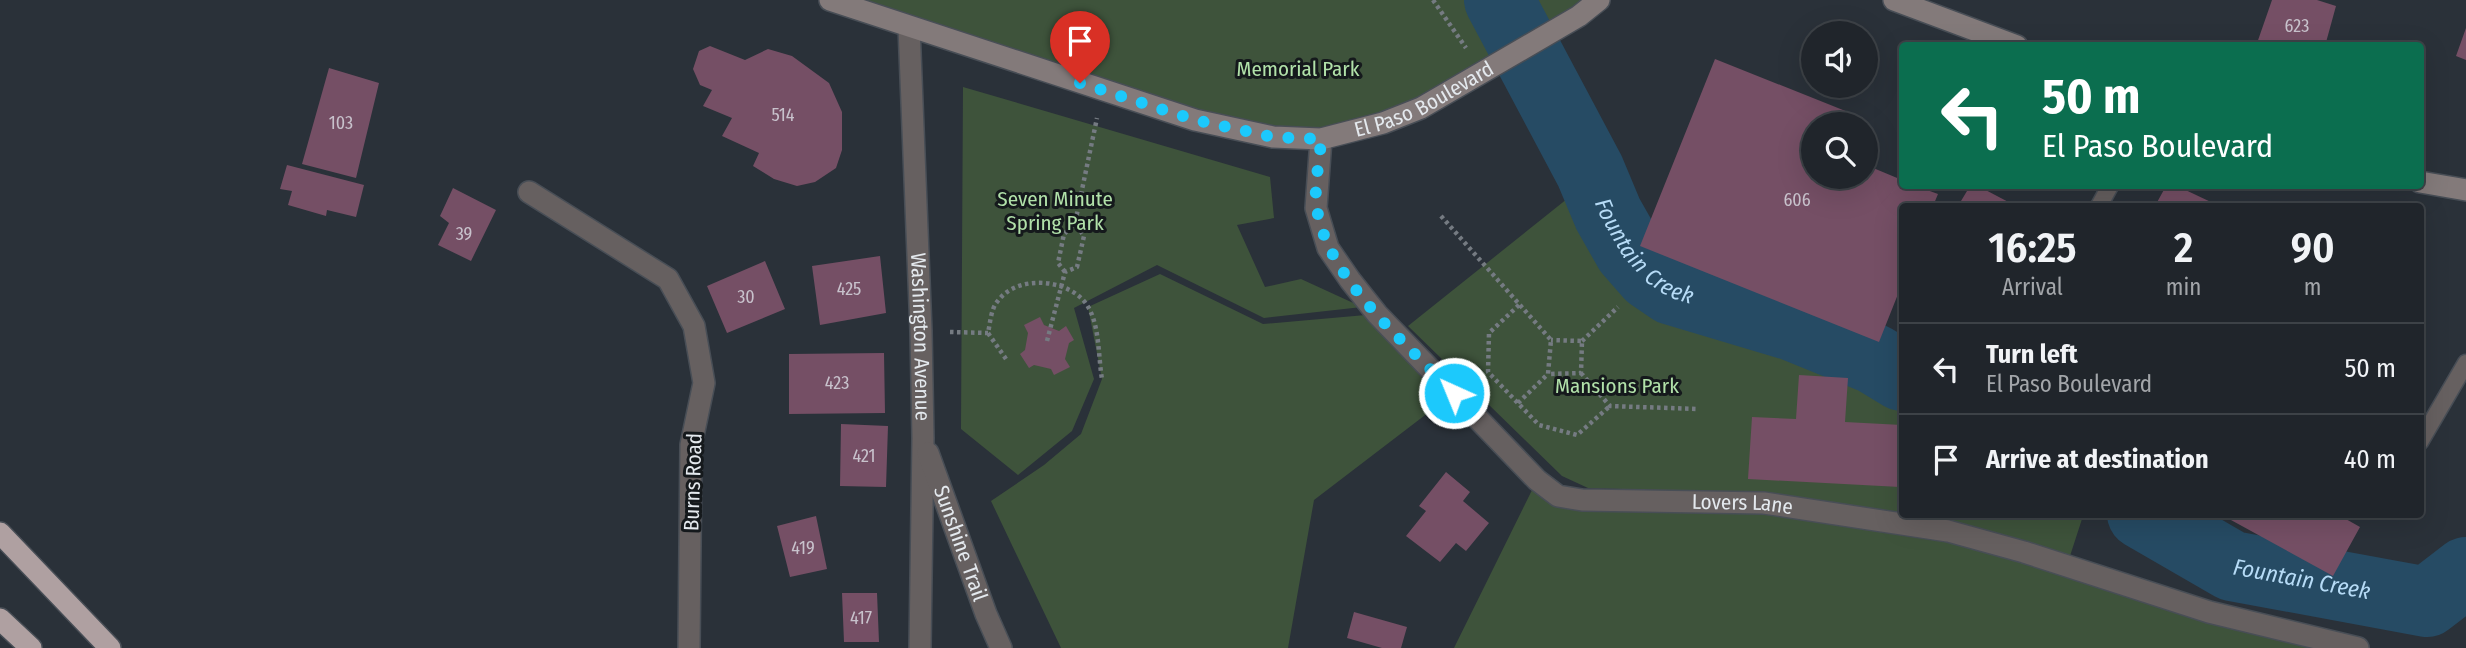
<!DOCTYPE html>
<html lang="en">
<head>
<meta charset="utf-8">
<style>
	body { margin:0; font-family:"Fira Sans Condensed",sans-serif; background:#282d33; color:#f1f3f6; height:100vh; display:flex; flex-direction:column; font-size:26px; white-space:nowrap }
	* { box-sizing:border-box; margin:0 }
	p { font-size:23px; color:#a2a5a9 }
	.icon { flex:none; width:38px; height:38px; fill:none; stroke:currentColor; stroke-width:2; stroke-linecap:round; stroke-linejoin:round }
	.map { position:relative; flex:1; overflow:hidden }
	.panel { position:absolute; left:1899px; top:203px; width:525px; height:315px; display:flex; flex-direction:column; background:#20252b; border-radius:7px; box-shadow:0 7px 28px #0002,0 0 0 2px #3d4247 }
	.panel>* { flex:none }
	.hud { position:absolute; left:1899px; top:42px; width:525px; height:147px; border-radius:7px; box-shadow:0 7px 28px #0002,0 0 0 2px #3d4247; background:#0b6e4f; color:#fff; overflow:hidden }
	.buttons { position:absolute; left:1801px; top:21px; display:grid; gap:14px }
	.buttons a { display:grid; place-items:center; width:77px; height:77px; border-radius:50%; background:#20252b; box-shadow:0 7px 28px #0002,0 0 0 2px #3d4247; font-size:35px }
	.pin { position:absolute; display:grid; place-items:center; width:60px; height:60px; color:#fff; margin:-72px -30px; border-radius:50% 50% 50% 0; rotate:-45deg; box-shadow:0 0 7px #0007 }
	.pin .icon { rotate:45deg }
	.me { position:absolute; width:77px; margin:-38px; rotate:316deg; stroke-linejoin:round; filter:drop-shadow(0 0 5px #0008) }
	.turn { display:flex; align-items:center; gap:24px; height:147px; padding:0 28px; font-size:32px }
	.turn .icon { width:91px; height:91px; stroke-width:2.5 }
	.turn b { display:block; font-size:49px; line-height:60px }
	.eta { display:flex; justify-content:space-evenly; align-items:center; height:119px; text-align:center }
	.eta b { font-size:42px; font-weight:600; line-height:49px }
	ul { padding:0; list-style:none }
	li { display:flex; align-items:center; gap:21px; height:91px; padding:0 28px; border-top:2px solid #3d4247 }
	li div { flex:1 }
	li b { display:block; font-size:26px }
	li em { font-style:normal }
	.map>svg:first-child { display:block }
	.green { fill:#3e533b }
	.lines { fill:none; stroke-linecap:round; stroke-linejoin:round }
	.river { stroke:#264b64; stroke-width:70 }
	.building { fill:#754f65 }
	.lane-casing { stroke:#484e56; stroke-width:19 }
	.street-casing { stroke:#484e56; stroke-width:24 }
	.secondary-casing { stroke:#484e56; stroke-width:24 }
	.highway-casing { stroke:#484e56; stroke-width:24 }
	.path { stroke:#757b82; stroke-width:4.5; stroke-dasharray:3.5 3.5; stroke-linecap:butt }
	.lane { stroke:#666060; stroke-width:16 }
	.street { stroke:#666060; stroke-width:21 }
	.secondary { stroke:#837a7a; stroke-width:21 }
	.highway { stroke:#afa0a1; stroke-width:21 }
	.route { stroke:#1cc9fc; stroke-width:12; stroke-dasharray:0 21.6 }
	.labels { text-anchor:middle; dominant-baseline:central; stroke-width:6; stroke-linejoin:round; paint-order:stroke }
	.number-label { font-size:18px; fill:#c8c2cc }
	.park-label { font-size:21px; fill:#b1e1a9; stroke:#15191c }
	.street-label { font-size:21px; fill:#e4e9ee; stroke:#15191c }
	.water-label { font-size:23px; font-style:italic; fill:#b6dbf6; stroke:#15191c }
</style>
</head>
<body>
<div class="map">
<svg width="2466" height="648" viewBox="0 0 2466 648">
	<rect width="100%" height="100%" fill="#2a3139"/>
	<path class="green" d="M830,0H1599L1383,123L1273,137Z
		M963,87L1270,177L1274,218L1237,225L1265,287L1301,279L1362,307L1264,318L1157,265L1074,308L1094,379L1072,431L1018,475L961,429Z
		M1587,183L1649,288L1746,318L1846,357L1902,395V514L1759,493L1588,488L1562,476L1408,326Z
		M1160,274L1263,324L1377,314L1454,393L1314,500L1288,648H1061L991,501L1044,465L1081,434L1102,379L1088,307Z
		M1537,480L1582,500L1698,501L1948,531L2358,648H1454Z
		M2076,514L2082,519L2069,559L1909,515Z"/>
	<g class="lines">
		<g class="river">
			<path id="s1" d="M1499,0L1590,171L1608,214L1629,251L1650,275L1672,290L1793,326L1874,359L1902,376"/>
			<path id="s2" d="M2142,514L2232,566L2427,602L2466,572"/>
		</g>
	</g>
	<path class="building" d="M2272,0H2317L2336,6L2325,46H2256Z
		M2466,28V60L2456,56Z
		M710,46L745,60L768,49L792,56L829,83L842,112V150L836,168L815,182L797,186L774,179L753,166L759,153L722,136L732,118L703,106L712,90L700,85L693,69L699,51Z
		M1715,59L1863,118L1861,124H1813V177H1866V165L1902,180V186H1916L1938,194L1933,206H1902V284L1879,342L1640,246Z
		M329,68L379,83L356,178L302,164Z
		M287,165L364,185L356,217L327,210L326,216L288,205L292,191L280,189Z
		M1970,186H1978L2016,206H1958Z
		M2166,186H2177L2213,203L2211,206H2155Z
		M453,188L496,210L471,261L438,245L449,223L440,216Z
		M880,256L886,313L820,325L812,266Z
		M765,261L785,309L727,333L707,286Z
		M1040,317L1044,325L1059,331L1066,326L1074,340L1069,343L1065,359L1070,367L1054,375L1051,369L1034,365L1029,368L1020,354L1025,350L1028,333L1024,325Z
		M884,353L885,413L789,414V354Z
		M1799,375L1848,378L1845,422L1902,425L1900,487L1748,479L1752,417L1796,419Z
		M841,424L888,426L886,487L840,486Z
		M1446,472L1470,492L1463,501L1489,523L1466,551L1456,543L1440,562L1406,536L1426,511L1419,506Z
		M2220,514H2337L2360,527L2333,576Z
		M816,516L827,569L790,577L777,526Z
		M842,593H877L879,642H844Z
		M1354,612L1407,627L1401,648H1382L1347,638Z"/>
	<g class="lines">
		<defs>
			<path id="lane" d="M2099,206L2110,186
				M2420,442L2466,363"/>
			<g id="street">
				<path id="s3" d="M909,27L921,331L923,438L920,648"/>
				<path id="s4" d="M1321,139L1316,208L1328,248L1350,280L1377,314L1537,480L1558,496L1582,500L1764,503L1948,531L2024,552L2209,612L2358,648"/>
				<path d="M529,192L668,279L694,326L704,383L691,445L689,648"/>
				<path id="s5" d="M928,453L986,614L1001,648"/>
			</g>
			<g id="secondary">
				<path id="s6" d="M830,0L1195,120L1273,137L1321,139L1383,123L1421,108L1579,16L1599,0"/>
				<path d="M1894,0L2017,46"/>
				<path d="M2420,182L2466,190"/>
			</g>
			<path id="highway" d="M0,533L110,648
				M0,619L31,648"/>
		</defs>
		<use href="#lane" class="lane-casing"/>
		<use href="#street" class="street-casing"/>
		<use href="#secondary" class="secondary-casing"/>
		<use href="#highway" class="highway-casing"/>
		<path class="path" d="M1433,0L1466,48
			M1441,216L1551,340L1548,374L1581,373L1582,341L1551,340
			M1065,272L1058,263L1064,234L1075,223
			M1519,305L1489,333L1488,372L1539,425L1577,435L1610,406
			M950,332L988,333
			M1047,341L1065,272L1077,267L1084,236L1075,223L1097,118
			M1582,341L1618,307
			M1006,359L988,333C990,324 991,309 997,302C1016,274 1069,278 1087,305C1100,325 1098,356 1102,379
			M1581,373L1610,406L1698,409
			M1518,403L1548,374"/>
		<use href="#lane" class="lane"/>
		<use href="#street" class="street"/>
		<use href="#secondary" class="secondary"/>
		<use href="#highway" class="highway"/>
	</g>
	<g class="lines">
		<path class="route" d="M1080,83L1195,120L1273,137L1321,139C1320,161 1313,188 1317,209C1328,280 1406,343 1454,393"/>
	</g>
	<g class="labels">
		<g class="number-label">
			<text x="2297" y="26">623</text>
			<text x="783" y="115">514</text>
			<text x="341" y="123">103</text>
			<text x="1797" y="200">606</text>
			<text x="464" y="234">39</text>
			<text x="849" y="289">425</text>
			<text x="746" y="297">30</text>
			<text x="837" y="383">423</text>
			<text x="864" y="456">421</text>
			<text x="803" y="548">419</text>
			<text x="861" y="618">417</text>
		</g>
		<g class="park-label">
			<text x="1298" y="69">Memorial Park</text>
			<text x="1055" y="199">Seven Minute<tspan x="1055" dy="24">Spring Park</tspan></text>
			<text x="1617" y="386">Mansions Park</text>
		</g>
		<g class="street-label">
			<text stroke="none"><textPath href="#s6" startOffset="623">El Paso Boulevard</textPath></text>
			<text stroke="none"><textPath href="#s3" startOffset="310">Washington Avenue</textPath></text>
			<text transform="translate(693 482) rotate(-88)">Burns Road</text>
			<text stroke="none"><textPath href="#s4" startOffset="635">Lovers Lane</textPath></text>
			<text stroke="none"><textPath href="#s5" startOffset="96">Sunshine Trail</textPath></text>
		</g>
		<g class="water-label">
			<text stroke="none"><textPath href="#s1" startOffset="294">Fountain Creek</textPath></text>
			<text stroke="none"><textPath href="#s2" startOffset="175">Fountain Creek</textPath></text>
		</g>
	</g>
</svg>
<div class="buttons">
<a><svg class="icon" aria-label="sound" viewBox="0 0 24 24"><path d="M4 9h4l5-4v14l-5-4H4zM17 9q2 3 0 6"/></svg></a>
<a><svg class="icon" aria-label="search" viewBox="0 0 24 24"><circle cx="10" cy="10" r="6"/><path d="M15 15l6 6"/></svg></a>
</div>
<div class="pin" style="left:1080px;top:83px;background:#d93025"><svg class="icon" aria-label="arrive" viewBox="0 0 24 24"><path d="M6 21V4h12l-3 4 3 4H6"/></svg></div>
<svg class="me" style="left:1454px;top:393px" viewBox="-20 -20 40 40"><circle r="17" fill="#1cc9fc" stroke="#fff" stroke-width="3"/><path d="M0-11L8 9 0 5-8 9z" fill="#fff"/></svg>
<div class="hud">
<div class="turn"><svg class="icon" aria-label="left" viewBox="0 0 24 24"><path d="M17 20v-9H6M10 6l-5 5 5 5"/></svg><div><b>50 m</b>El Paso Boulevard</div></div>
</div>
<section class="panel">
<div class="eta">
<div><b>16:25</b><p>Arrival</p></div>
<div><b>2</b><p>min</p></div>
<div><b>90</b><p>m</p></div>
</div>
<ul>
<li><svg class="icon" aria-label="left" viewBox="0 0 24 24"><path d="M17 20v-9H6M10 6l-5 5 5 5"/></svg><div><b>Turn left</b><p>El Paso Boulevard</p></div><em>50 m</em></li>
<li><svg class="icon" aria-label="arrive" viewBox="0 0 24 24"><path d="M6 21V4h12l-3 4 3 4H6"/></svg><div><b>Arrive at destination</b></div><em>40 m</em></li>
</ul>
</section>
</div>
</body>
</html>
